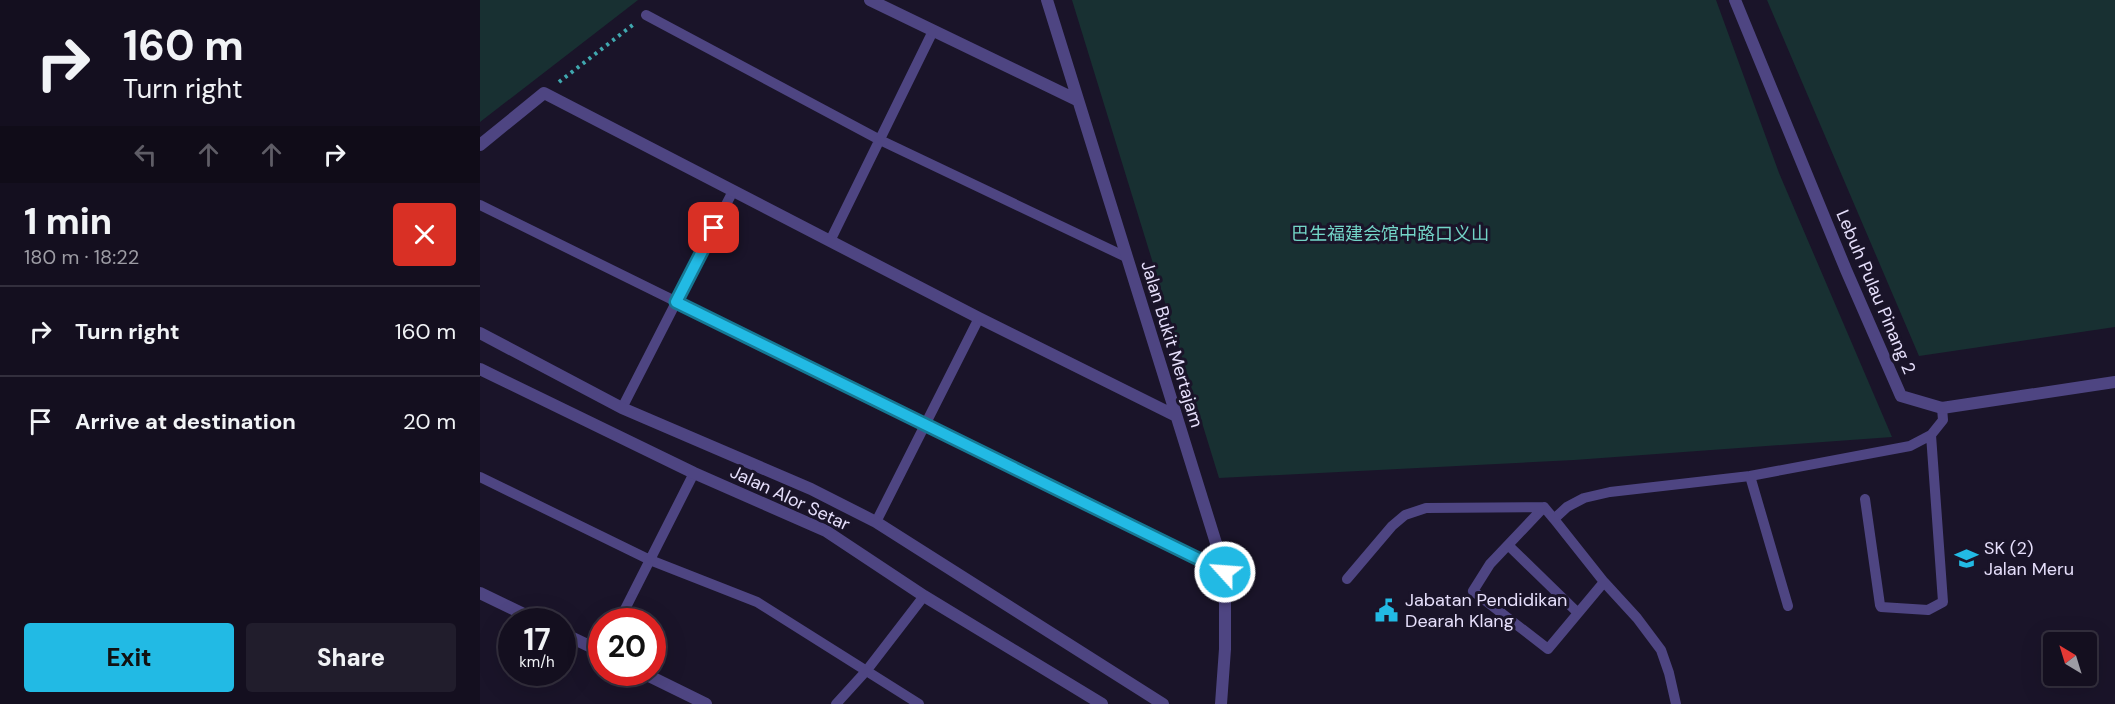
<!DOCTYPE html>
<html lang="en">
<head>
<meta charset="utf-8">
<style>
	body { margin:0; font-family:"DM Sans","Noto Sans SC",sans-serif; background:#211d2c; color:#f1f3f6; height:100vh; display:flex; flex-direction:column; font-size:22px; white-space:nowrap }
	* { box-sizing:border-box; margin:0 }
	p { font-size:20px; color:#9d9ca4 }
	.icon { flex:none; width:33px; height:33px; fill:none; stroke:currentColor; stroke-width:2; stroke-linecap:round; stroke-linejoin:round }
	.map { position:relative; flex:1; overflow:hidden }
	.panel { display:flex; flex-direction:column; background:#140f1f; width:480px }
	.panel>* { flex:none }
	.hud { background:#140f1f; color:#f1f3f6; overflow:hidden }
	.needle { width:39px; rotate:322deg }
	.fabs { position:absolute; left:1563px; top:632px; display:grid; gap:12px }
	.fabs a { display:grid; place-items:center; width:54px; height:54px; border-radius:6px; background:#140f1f; box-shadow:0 6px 24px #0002,0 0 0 2px #332f3d; font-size:30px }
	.speed { position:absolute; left:18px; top:608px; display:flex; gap:12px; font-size:30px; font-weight:700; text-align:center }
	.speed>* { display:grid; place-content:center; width:78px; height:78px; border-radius:50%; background:#140f1f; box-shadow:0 6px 24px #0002,0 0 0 2px #332f3d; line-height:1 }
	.speed small { font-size:15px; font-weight:400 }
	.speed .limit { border:9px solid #d22; background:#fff; color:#111 }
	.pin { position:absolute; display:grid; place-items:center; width:51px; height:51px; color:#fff; margin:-26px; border-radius:12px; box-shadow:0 3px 9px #0006 }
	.me { position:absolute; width:66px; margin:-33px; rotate:296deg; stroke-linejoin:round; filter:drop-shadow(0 0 4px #0008) }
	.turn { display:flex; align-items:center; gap:21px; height:126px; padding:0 24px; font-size:27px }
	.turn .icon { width:78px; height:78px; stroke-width:2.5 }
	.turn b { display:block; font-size:42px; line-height:51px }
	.lanes { display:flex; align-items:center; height:57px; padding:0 24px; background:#0003; justify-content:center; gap:30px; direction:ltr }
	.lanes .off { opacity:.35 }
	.round { display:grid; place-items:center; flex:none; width:63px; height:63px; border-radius:6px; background:#211d2c }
	.summary { display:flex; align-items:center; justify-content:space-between; height:102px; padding:0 24px }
	h1 { font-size:36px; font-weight:800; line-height:45px }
	.primary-button { display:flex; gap:12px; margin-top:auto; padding:12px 24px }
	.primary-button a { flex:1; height:69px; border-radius:6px; background:#22bae4; color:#111; font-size:24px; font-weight:800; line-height:69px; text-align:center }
	.primary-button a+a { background:#211d2c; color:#f1f3f6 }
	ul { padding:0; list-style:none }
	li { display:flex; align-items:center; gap:18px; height:90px; padding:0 24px; border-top:2px solid #332f3d }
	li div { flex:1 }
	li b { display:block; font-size:22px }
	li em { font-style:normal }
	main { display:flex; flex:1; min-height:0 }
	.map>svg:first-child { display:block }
	.green { fill:#183032 }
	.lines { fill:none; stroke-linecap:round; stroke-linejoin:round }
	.path { stroke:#40a8af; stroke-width:4; stroke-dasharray:3 4.5; stroke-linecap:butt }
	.service { stroke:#4e4582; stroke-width:10 }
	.minor { stroke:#4e4582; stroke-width:12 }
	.route-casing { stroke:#167994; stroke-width:15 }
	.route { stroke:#22bae4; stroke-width:10 }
	.labels { text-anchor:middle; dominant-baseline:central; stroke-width:6; stroke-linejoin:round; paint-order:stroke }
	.park-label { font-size:18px; fill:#73d4c7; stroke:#1a1429 }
	.street-label { font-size:18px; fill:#e6dffb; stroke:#1a1429 }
	.poi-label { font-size:18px; fill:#e6dffb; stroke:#1a1429; text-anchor:start }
</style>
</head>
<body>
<main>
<section class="panel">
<div class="hud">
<div class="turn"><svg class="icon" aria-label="right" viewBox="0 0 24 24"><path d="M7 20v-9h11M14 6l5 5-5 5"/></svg><div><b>160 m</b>Turn right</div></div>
<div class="lanes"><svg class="icon off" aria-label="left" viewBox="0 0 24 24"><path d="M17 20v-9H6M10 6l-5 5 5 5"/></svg><svg class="icon off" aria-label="ahead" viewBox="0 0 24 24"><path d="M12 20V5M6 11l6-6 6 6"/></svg><svg class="icon off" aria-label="ahead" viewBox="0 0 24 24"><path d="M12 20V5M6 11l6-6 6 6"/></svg><svg class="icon" aria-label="right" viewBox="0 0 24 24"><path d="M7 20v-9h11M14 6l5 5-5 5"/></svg></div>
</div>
<div class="summary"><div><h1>1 min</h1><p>180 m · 18:22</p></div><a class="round" style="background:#d93025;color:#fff"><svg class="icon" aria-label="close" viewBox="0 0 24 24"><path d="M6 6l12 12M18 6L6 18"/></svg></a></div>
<ul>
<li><svg class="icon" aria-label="right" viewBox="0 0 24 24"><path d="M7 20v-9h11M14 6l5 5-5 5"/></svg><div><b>Turn right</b></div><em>160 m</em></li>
<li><svg class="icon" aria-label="arrive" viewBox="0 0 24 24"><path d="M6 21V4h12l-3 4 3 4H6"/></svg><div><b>Arrive at destination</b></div><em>20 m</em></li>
</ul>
<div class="primary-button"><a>Exit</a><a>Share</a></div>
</section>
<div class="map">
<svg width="1635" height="704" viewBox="0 0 1635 704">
	<rect width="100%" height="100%" fill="#1a1429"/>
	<path class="green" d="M0,0H158L0,122Z
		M592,0H1236L1299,173L1412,437L1094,460L739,478Z
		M1287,0H1635V327L1439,356Z"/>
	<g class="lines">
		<path class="path" d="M79,82L154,24"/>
		<path class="service" d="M166,15L400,140L646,257
			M0,205L745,572
			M350,241L453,31
			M142,408L253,191
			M1270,476L1308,606
			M0,477L170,560L277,602L439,704
			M1385,499L1400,605L1401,607L1448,610L1463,602L1451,435
			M1074,519L1124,582L1157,618L1181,650L1189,673L1196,704
			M396,522L499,318
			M1028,545L1098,613
			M867,579L912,526L925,515L946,508L1064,507
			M1124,582L1068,649L993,591L1010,564L1064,507L1074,519L1087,507L1104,498L1130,492L1270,476L1430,446L1451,435L1463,420L1462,408
			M139,621L214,473
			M356,704L387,670L444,596"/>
		<path class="minor" d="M390,0L597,100
			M567,0L745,572V649L741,704
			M1255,0L1366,270L1421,396L1462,408L1635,382
			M0,145L64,93L499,318L696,416
			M0,333L142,408L331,489L396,522L683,704
			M0,369L214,473L346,531L444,596L622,704
			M0,593L58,621
			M82,633L122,652
			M161,672L226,704"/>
	</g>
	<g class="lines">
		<defs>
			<path id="route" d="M234,228L196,302L745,572"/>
		</defs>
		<use href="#route" class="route-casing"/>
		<use href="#route" class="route"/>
	</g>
	<defs>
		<symbol id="school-bare" viewBox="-9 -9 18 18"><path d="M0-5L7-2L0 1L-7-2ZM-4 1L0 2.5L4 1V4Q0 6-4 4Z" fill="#22bae4" stroke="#1a1429" stroke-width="2.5" paint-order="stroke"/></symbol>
		<symbol id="civic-bare" viewBox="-9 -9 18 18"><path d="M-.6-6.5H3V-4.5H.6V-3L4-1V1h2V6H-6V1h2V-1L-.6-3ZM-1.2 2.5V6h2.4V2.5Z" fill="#22bae4" stroke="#1a1429" stroke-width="2.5" paint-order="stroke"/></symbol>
	</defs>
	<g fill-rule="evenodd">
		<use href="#school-bare" x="1470" y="542" width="33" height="33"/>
		<use href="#civic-bare" x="890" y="594" width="33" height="33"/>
	</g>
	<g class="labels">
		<g class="park-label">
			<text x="910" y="234">巴生福建会馆中路口义山</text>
		</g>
		<g class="street-label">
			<text transform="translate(1396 292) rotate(67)">Lebuh Pulau Pinang 2</text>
			<text transform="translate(692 344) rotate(73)">Jalan Bukit Mertajam</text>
			<text transform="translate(310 498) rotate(25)">Jalan Alor Setar</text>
		</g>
		<g class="poi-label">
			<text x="1504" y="548">SK (2)<tspan x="1504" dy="21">Jalan Meru</tspan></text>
			<text x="925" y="600">Jabatan Pendidikan<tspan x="925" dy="21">Dearah Klang</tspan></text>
		</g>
	</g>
</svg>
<div class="fabs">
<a><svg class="needle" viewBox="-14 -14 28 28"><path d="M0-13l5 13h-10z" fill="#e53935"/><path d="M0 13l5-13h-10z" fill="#9d9ca4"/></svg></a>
</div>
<div class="speed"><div>17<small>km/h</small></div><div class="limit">20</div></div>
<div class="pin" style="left:234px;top:228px;background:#d93025"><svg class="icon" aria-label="arrive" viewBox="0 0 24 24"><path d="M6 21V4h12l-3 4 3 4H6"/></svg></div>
<svg class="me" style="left:745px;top:572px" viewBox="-20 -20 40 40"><circle r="17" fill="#22bae4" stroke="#fff" stroke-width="3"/><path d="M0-11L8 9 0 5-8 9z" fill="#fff"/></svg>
</div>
</main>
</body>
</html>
